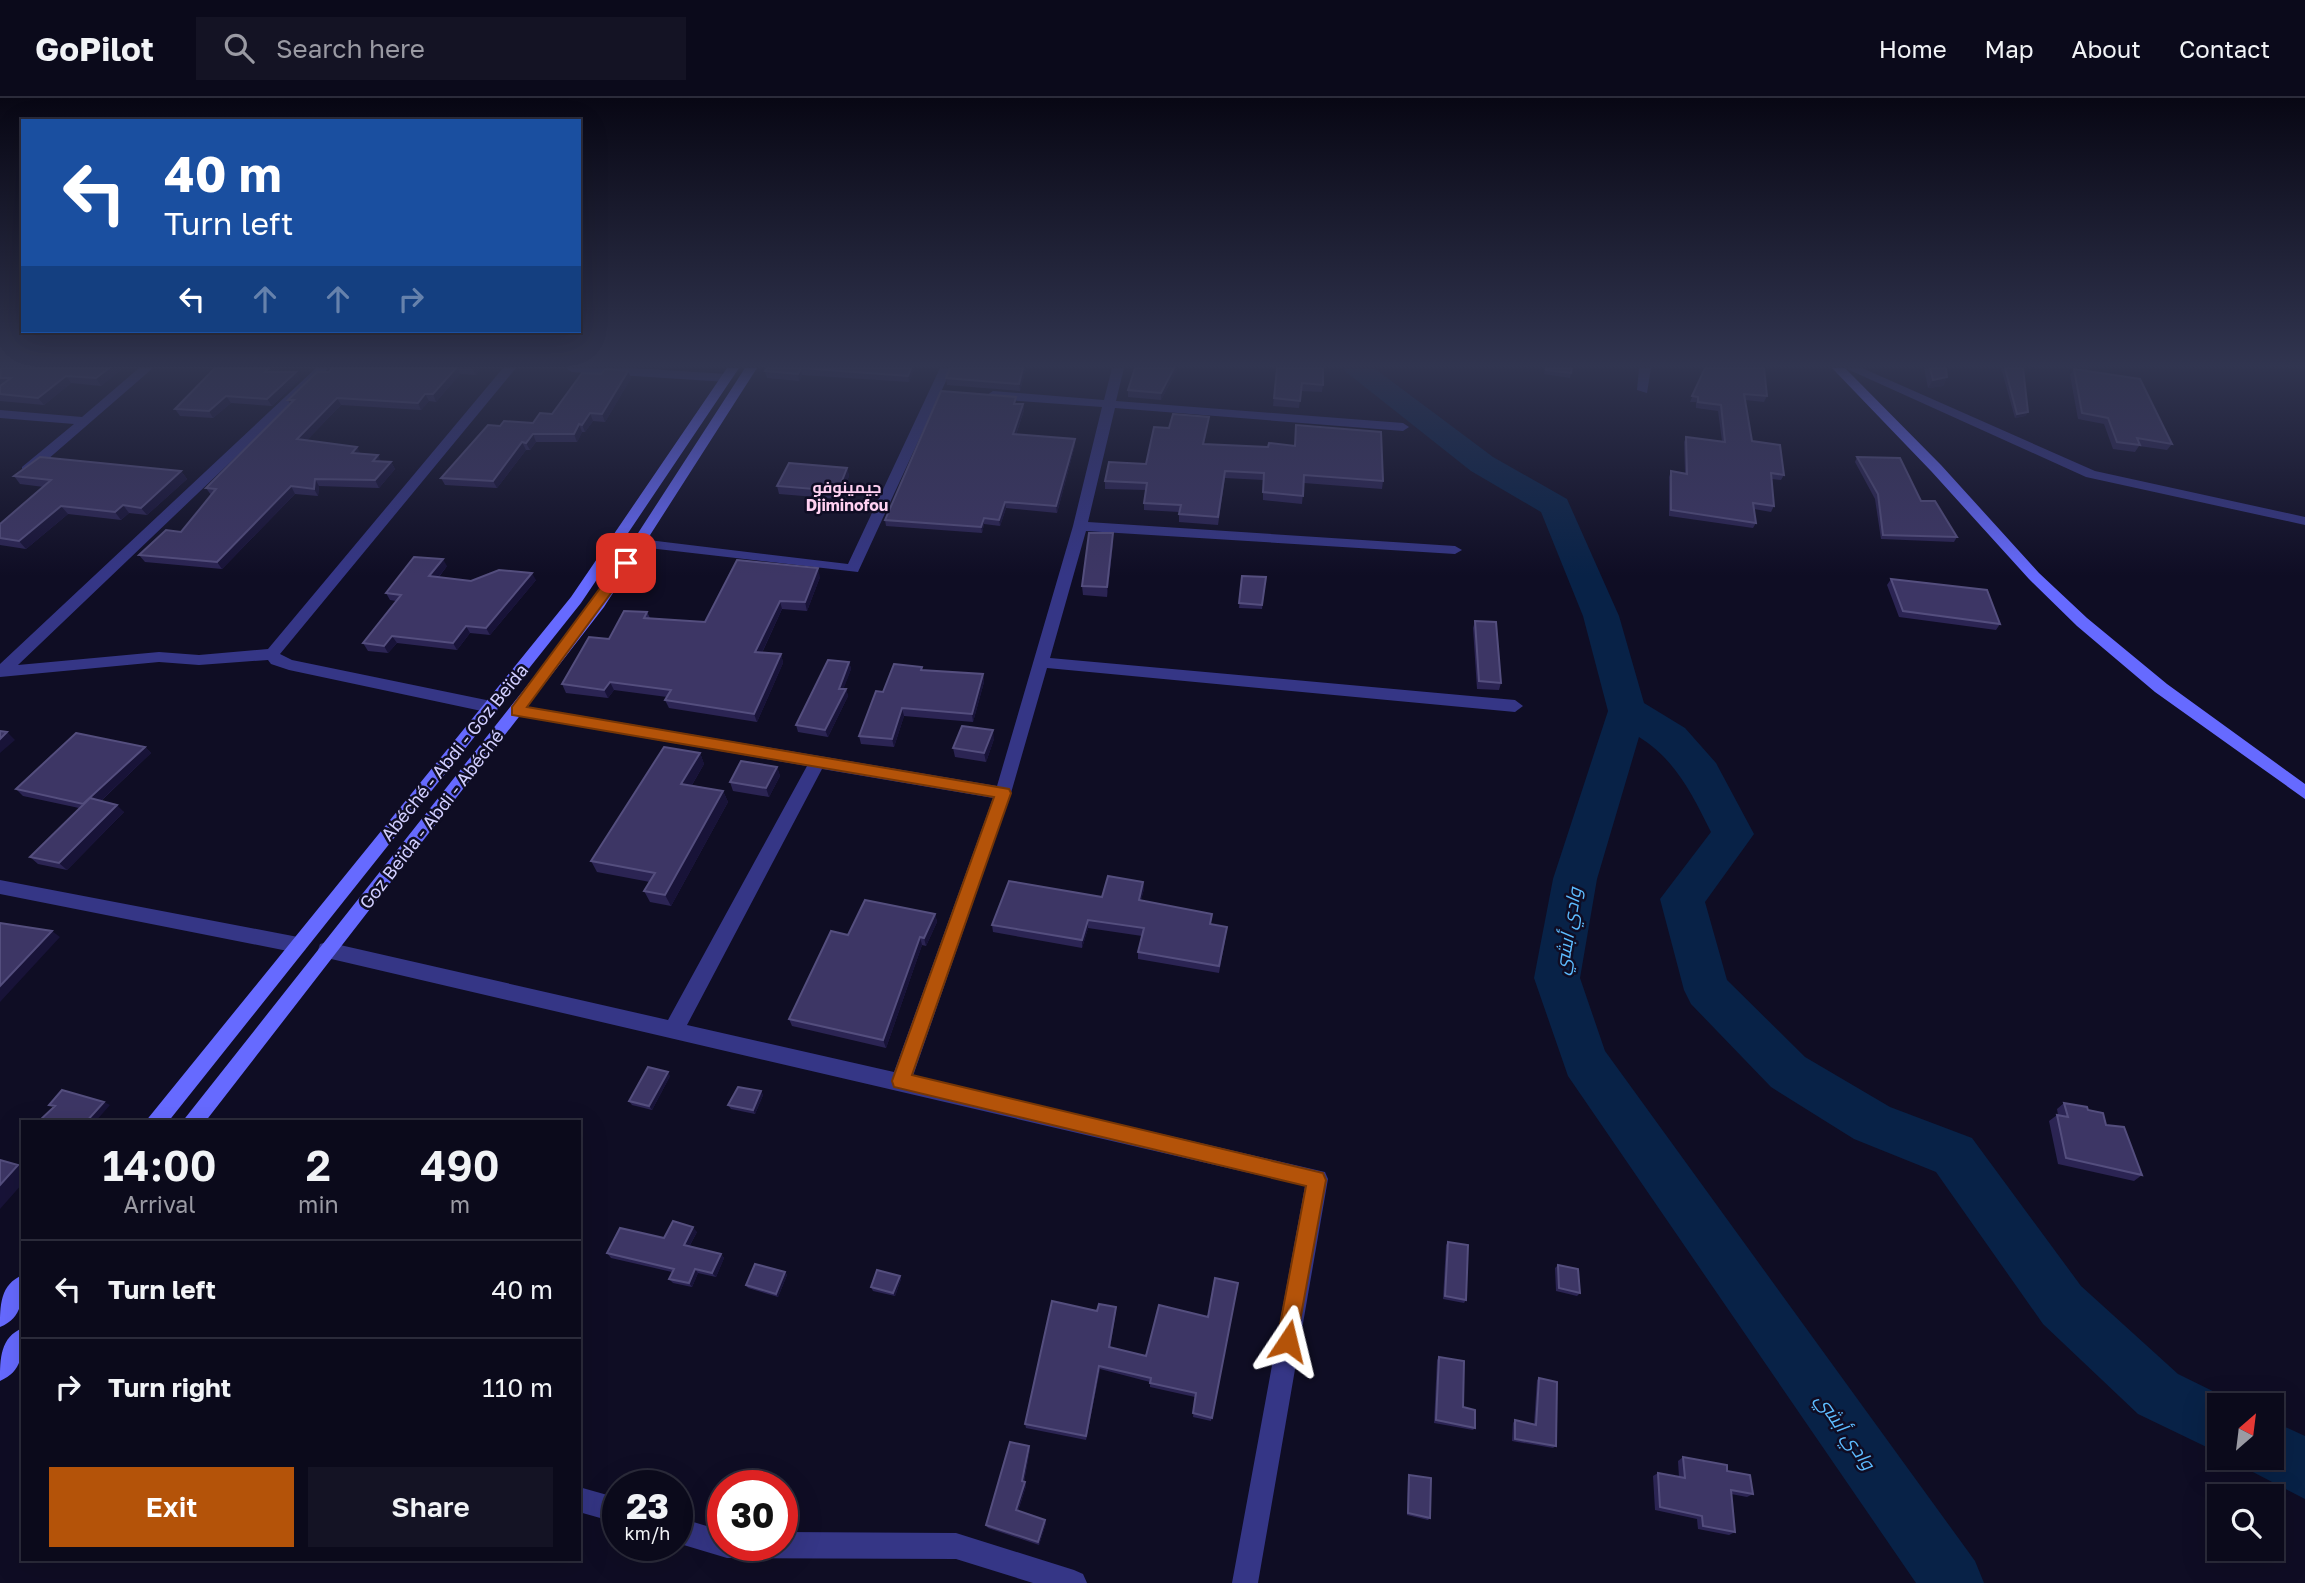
<!DOCTYPE html>
<html lang="en">
<head>
<meta charset="utf-8">
<style>
	body { margin:0; font-family:"Golos Text",Cairo,sans-serif; background:#141324; color:#f1f3f6; height:100vh; display:flex; flex-direction:column; font-size:26px; white-space:nowrap }
	* { box-sizing:border-box; margin:0 }
	p { font-size:23px; color:#9a9aa3 }
	.icon { flex:none; width:38px; height:38px; fill:none; stroke:currentColor; stroke-width:2; stroke-linecap:round; stroke-linejoin:round }
	.map { position:relative; flex:1; overflow:hidden }
	.details { position:absolute; left:21px; top:1022px; width:560px; height:441px; display:flex; flex-direction:column; background:#0b0a1b; border-radius:0px; box-shadow:0 7px 28px #0002,0 0 0 2px #2b2b3a }
	.details>* { flex:none }
	.guide { position:absolute; left:21px; top:21px; width:560px; height:214px; border-radius:0px; box-shadow:0 7px 28px #0002,0 0 0 2px #2b2b3a; background:#1a4fa0; color:#fff; overflow:hidden }
	.needle { width:46px; rotate:28deg }
	.buttons { position:absolute; left:2207px; top:1295px; display:grid; gap:14px }
	.buttons a { display:grid; place-items:center; width:77px; height:77px; border-radius:0px; background:#0b0a1b; box-shadow:0 7px 28px #0002,0 0 0 2px #2b2b3a; font-size:35px }
	.speed { position:absolute; left:602px; top:1372px; display:flex; gap:14px; font-size:35px; font-weight:700; text-align:center }
	.speed>* { display:grid; place-content:center; width:91px; height:91px; border-radius:50%; background:#0b0a1b; box-shadow:0 7px 28px #0002,0 0 0 2px #2b2b3a; line-height:1 }
	.speed small { font-size:18px; font-weight:400 }
	.speed .limit { border:10px solid #d22; background:#fff; color:#111 }
	.pin { position:absolute; display:grid; place-items:center; width:60px; height:60px; color:#fff; margin:-30px; border-radius:14px; box-shadow:0 4px 10px #0006 }
	.me { position:absolute; width:77px; margin:-38px; rotate:10deg; stroke-linejoin:round; filter:drop-shadow(0 0 5px #0008) }
	.turn { display:flex; align-items:center; gap:24px; height:147px; padding:0 28px; font-size:32px }
	.turn .icon { width:91px; height:91px; stroke-width:2.5 }
	.turn b { display:block; font-size:49px; line-height:60px }
	.lanes { display:flex; align-items:center; height:66px; padding:0 28px; background:#0003; justify-content:center; gap:35px; direction:ltr }
	.lanes .off { opacity:.35 }
	.eta { display:flex; justify-content:space-evenly; align-items:center; height:119px; text-align:center }
	.eta b { font-size:42px; font-weight:600; line-height:49px }
	.button { display:flex; gap:14px; margin-top:auto; padding:14px 28px }
	.button a { flex:1; height:80px; border-radius:0px; background:#b45309; color:#fff; font-size:28px; font-weight:600; line-height:80px; text-align:center }
	.button a+a { background:#141324; color:#f1f3f6 }
	ul { padding:0; list-style:none }
	li { display:flex; align-items:center; gap:21px; height:98px; padding:0 28px; border-top:2px solid #2b2b3a }
	li div { flex:1 }
	li b { display:block; font-size:26px }
	li em { font-style:normal }
	header { display:flex; align-items:center; gap:42px; box-sizing:border-box; height:98px; padding:0 35px; background:#0b0a1b; border-bottom:2px solid #2b2b3a }
	header strong { font-size:33px }
	nav { display:flex; gap:38px; margin-inline-start:auto; font-size:24px }
	.search { width:490px; height:63px; background:#141324; display:flex; align-items:center; gap:18px; box-sizing:border-box; padding:0 24px; border-radius:0px; color:#9a9aa3; font-size:26px }
	.map>svg:first-child { display:block }
	.lines { fill:none; stroke-linecap:round; stroke-linejoin:round }
	.river { fill:#082247; fill-rule:evenodd }
	.street { fill:#353686; fill-rule:evenodd }
	.secondary { fill:#666aff; fill-rule:evenodd }
	.wall { fill:#2b2453 }
	.shaded-wall { fill:#181338 }
	.building { fill:#3d3665; stroke:#544e7e; stroke-width:2 }
	.route { fill:#b45309; stroke:#753606; stroke-width:2 }
	.labels { text-anchor:middle; dominant-baseline:central; stroke-width:5; stroke-linejoin:round; paint-order:stroke }
	.far-neighbourhood-label { font-size:16px; font-weight:bold; fill:#ffd1f1; stroke:#0f0d24 }
	.street-label { font-size:18px; fill:#d2cfff; stroke:#0f0d24 }
	.water-label { font-size:19px; font-style:italic; fill:#5dbcff; stroke:#0f0d24 }
</style>
</head>
<body>
<header>
<strong>GoPilot</strong>
<div class="search"><svg class="icon" aria-label="search" viewBox="0 0 24 24"><circle cx="10" cy="10" r="6"/><path d="M15 15l6 6"/></svg>Search here</div>
<nav><a>Home</a><a>Map</a><a>About</a><a>Contact</a></nav>
</header>
<div class="map">
<svg width="2305" height="1485" viewBox="0 0 2305 1485">
	<rect width="100%" height="100%" fill="#0f0d24"/>
	<g class="lines">
		<path class="river" d="M1341,270H1374L1493,359L1567,401L1619,518L1644,605L1685,630L1716,665L1754,736L1705,804L1727,882L1805,959L1890,1009L1972,1040L2081,1188L2178,1276L2239,1306L2219,1307V1355L2138,1316L2043,1226L1936,1074L1854,1041L1771,989L1691,906L1684,892L1660,801L1711,734C1692,696 1675,661 1639,639L1597,781L1580,880L1605,953L1975,1463L1984,1485H1916L1568,978L1534,880L1553,781L1608,613L1583,518L1541,414L1471,373Z
			M2272,1323L2305,1338V1401L2251,1373L2246,1360H2272Z"/>
		<path class="street" d="M139,270H153L32,375H22V369L74,326L0,320V312L82,319Z
			M316,270H329L18,567L159,554L199,557L268,551L503,270H516L280,556L292,562L491,603L499,609L497,613L491,615L289,572L271,566L268,562L199,567L159,564L0,579V566Z
			M566,270H633L727,276L733,280L727,284L572,274Z
			M940,270H952L858,474L640,449L633,445L640,441L848,466Z
			M1112,270H1124L1116,303L1403,325L1409,329L1403,333L1115,310L1088,424L1455,448L1462,452L1455,456L1086,433L1050,560L1515,602L1523,608L1515,614L1047,570L1011,695L913,978L1325,1074L1328,1081L1258,1485H1232L1305,1088L327,860L320,858L318,852L320,846L327,844L668,922L807,668L511,617L509,613L511,609L517,607L997,688L1073,428L1102,309L993,301L987,297L993,293L1104,302ZM822,671L993,700L894,974L687,927Z
			M1639,270H1651L1647,295L1637,292Z
			M1845,270H1862L2095,373L2305,419V427L2086,379Z
			M0,782L298,839L305,842L307,847L305,852L298,855L0,796Z
			M579,1389L618,1400V1425L579,1414Z
			M677,1419L723,1433V1447H782V1434L956,1435L1074,1472L1083,1476L1087,1485H1033L956,1461L727,1460L677,1445Z"/>
		<path class="secondary" d="M727,270H739L581,505L168,1024H145L571,499Z
			M745,270H757L604,509L205,1024H182L594,503Z
			M1832,270H1845L1941,367L2039,475L2087,520L2167,586L2305,686V701L2155,594L2077,528L2029,481L1931,373Z
			M23,1177C23,1199 23,1220 0,1229C0,1208 0,1186 23,1177Z
			M23,1230C23,1252 24,1273 0,1283C0,1261 0,1239 23,1230Z"/>
	</g>
	<path class="wall" d="M123,270L101,288L71,285L44,307L0,303V288L2,287H0V271Z
		M281,270L277,274H296L300,281L272,308L231,305L213,320L180,318L175,311Z
		M332,270H481L476,277L460,276L436,304L429,303L421,312L341,307L307,342L361,356L381,363L391,364L395,371L379,390L319,388L318,398L295,396L222,471L145,464L139,457L181,434L211,397L206,390L290,306L288,302L329,274Z
		M767,270H915L909,284L802,277L799,283L767,280L765,273Z
		M1026,270L1020,293L947,287L946,280Z
		M1135,270H1178L1161,302L1128,299V292Z
		M1277,270L1323,287L1322,294L1301,293L1299,310L1273,308Z
		M1545,270H1572L1570,280L1544,276Z
		M1705,270L1767,298L1764,304L1745,302L1752,343L1784,377L1781,382L1772,381L1774,408L1771,414L1754,411L1756,425L1753,430L1669,418V379L1671,373L1685,375L1684,344L1686,339L1722,343L1718,313L1696,310V304H1690Z
		M1924,270H1946L1947,279L1943,288L1928,290Z
		M2001,270H2023L2028,314L2025,318L2015,320Z
		M2074,271L2172,346L2167,352L2139,348L2135,354L2113,351L2104,326L2078,321L2070,277Z
		M628,273L631,280L605,324L593,323L585,334H582L577,344H536L530,352H526L497,390L445,387L441,380L533,325L552,316L601,276Z
		M1016,306H1023L1024,312L1016,337L1075,347L1057,415L1006,410L1000,428L984,426L982,435L886,428L885,422Z
		M1209,319L1208,326L1204,346L1383,383L1382,391L1304,385L1302,406L1263,402V382L1225,380L1218,427L1179,424V414L1144,412V405L1146,392L1105,391V383L1146,366L1169,330Z
		M1857,359L1921,403L1957,439L1954,444L1881,441L1875,401L1855,364Z
		M847,370L849,378L840,401L779,396L777,388Z
		M181,373L187,381L147,417L129,415L121,422L68,416L26,451L0,447V426L44,389L20,386L14,378Z
		M1113,435V445L1107,499L1083,497L1082,488Z
		M447,468L439,479L471,483L536,482L490,537L470,535L457,552L397,545L388,555L368,553L363,545L396,503L390,502L386,495Z
		M1242,478L1266,479L1262,511L1239,510Z
		M820,479L807,513L782,511L762,555L781,556L783,565L757,624L669,610L665,602L667,599L614,592L608,600L566,595L562,586L609,541L647,514L650,520L705,524Z
		M1891,481L2000,526L1996,532L1899,519L1887,487Z
		M1475,523L1501,585L1499,592L1477,591L1473,530Z
		M849,564L851,571L843,591H846L848,598L828,639L798,634L796,627Z
		M923,572L983,576L984,584L973,624L904,618L894,649L861,646L859,638L883,594Z
		M994,641L986,664L955,659L953,650Z
		M145,649L151,655L101,703L124,714L67,772L38,766L30,759L79,710L23,698L16,691Z
		M700,655L704,666L692,687L723,693L728,704L671,808L650,804L644,793L650,784L597,774L591,763Z
		M777,669L780,678L769,699L733,693L730,684Z
		M1143,784L1144,791L1141,802L1211,826L1226,837L1219,875L1138,861V854L1142,838L1088,830L1082,850L993,834L992,827L1102,799Z
		M935,816L937,824L926,848L922,847L886,950L792,928L789,921L848,837Z
		M670,978L652,1012L632,1007L629,1003Z
		M761,993L763,997L755,1016L731,1011L728,1007Z
		M2064,1005L2088,1012L2106,1027L2142,1077L2134,1083L2058,1066L2049,1023L2057,1017H2058L2057,1011Z
		M697,1134L689,1149L721,1156L724,1160L716,1179L698,1175L692,1189L673,1185L669,1181L672,1174L611,1160L607,1155L664,1140Z
		M1448,1144L1466,1202L1464,1205L1443,1201L1446,1147Z
		M1558,1167L1580,1195L1577,1198L1556,1193L1555,1170Z
		M785,1174L787,1177L778,1199L748,1190L746,1187Z
		M900,1178L901,1181L895,1198L873,1193L871,1189Z
		M1238,1185L1211,1323L1193,1319L1195,1299L1150,1289V1284L1100,1271L1086,1342L1026,1330L1025,1326L1097,1213H1116L1110,1250L1146,1258L1208,1219Z
		M1439,1259L1463,1309L1475,1330L1473,1332L1434,1325L1437,1262Z
		M1539,1280L1556,1348L1553,1350L1512,1343L1513,1325L1515,1322L1534,1326L1537,1282Z
		M1029,1348L1030,1351L1024,1384L1026,1388L1018,1413L1046,1425L1039,1447L988,1430L986,1427Z
		M1683,1359L1727,1373L1753,1396L1747,1399L1731,1396L1735,1434L1729,1437L1698,1431L1697,1421L1655,1412L1653,1378L1658,1375L1679,1379L1678,1363Z
		M1409,1377L1430,1420L1428,1422L1407,1417L1408,1379Z"/>
	<path class="shaded-wall" d="M109,270H123L101,288L96,280Z
		M269,270H281L270,281L265,274Z
		M456,270H457L460,276L436,304L433,296Z
		M472,270H481L476,277Z
		M801,270L802,277L799,283L798,276Z
		M911,270H915L909,284L908,278Z
		M1023,270H1026L1020,293L1019,286Z
		M1174,270H1178L1161,302V295Z
		M628,273L631,280L605,324L602,316Z
		M296,274L300,281L272,308L267,301Z
		M66,278L71,285L44,307L38,300Z
		M1947,279L1943,288L1928,290L1933,282Z
		M425,296L429,303L421,312L418,305Z
		M226,298L231,305L213,320L209,313Z
		M337,300L341,307L301,348L297,341Z
		M1023,306L1024,312L1014,342L1013,336Z
		M2028,314L2025,318L2015,320L2017,316Z
		M590,315L593,323L585,334L582,327Z
		M1209,319L1208,326L1203,353V346Z
		M579,326L582,334L577,344L574,336Z
		M533,336L536,344L530,352L526,345Z
		M1075,341V347L1057,415L1056,408Z
		M522,344L526,352L497,390L493,383Z
		M357,349L361,356L352,355Z
		M378,357L382,365L373,363Z
		M391,364L395,371L379,390L375,382Z
		M847,370L849,378L840,401L838,393Z
		M181,373L187,381L147,417L141,410Z
		M315,381L319,388L318,398L314,391Z
		M291,388L295,396L222,471L217,464Z
		M1005,404L1006,410L1000,428L999,422Z
		M123,407L129,415L121,422L115,414Z
		M61,408L68,416L26,451L19,443Z
		M984,420V426L982,435L981,429Z
		M1113,435V445L1107,499V489Z
		M443,461L447,468L433,486L429,478Z
		M818,470L820,479L807,513L805,504Z
		M532,475L536,482L490,537L486,530Z
		M780,503L782,511L758,563L755,554Z
		M466,528L470,535L457,552L453,545Z
		M392,538L397,545L388,555L384,548Z
		M781,556L783,565L757,624L754,616Z
		M849,564L851,571L841,598L839,591Z
		M983,576L984,584L973,624L972,616Z
		M610,584L614,592L608,600L604,592Z
		M846,591L848,598L828,639L825,632Z
		M902,610L904,618L894,649L892,641Z
		M993,632L994,641L986,664L984,655Z
		M7,634L15,642L0,655V641Z
		M145,649L151,655L90,713L84,706Z
		M700,655L704,666L686,697L681,686Z
		M777,669L780,678L769,699L766,690Z
		M723,693L728,704L671,808L665,797Z
		M117,707L124,714L67,772L59,765Z
		M1143,784L1144,791L1139,809V802Z
		M935,816L937,824L926,848L924,840Z
		M1088,822V830L1082,850V842Z
		M52,833L60,839L0,904V888Z
		M920,839L922,847L886,950L883,942Z
		M668,974L670,978L652,1012L649,1008Z
		M761,993L763,997L755,1016L753,1012Z
		M104,1004L110,1007L95,1024H86Z
		M18,1067L23,1070V1085L0,1111V1087Z
		M693,1129L697,1134L687,1152L684,1147Z
		M721,1156L724,1160L716,1179L712,1175Z
		M695,1171L698,1175L692,1189L689,1185Z
		M785,1174L787,1177L778,1199L776,1196Z
		M900,1178L901,1181L895,1198L893,1195Z
		M1116,1209V1213L1109,1253V1249Z
		M1099,1268L1100,1271L1086,1342V1338Z
		M1029,1348L1030,1351L1023,1387L1022,1383Z
		M1025,1384L1026,1388L1017,1415L1016,1412Z
		M1045,1422L1046,1425L1039,1447L1038,1444Z"/>
	<path class="building" d="M1,270H109L96,280L66,278L38,300L0,296V288L11,280H0Z
		M215,270H269L265,274H296L267,301L226,298L209,313L175,311Z
		M332,270H456L433,296H425L418,305L337,300L297,341L357,349L352,355L378,357L373,363L391,364L375,382L315,381L314,391L291,388L217,464L139,457L166,432L181,434L216,391L206,390L294,302H288L317,274H329Z
		M767,270H801L798,276L765,273Z
		M801,270H911L908,278Z
		M950,270H1023L1019,286L946,280Z
		M1135,270H1174L1161,295L1128,292Z
		M1277,270H1323V287L1302,285L1300,303L1274,300Z
		M1546,270H1572L1571,275L1546,272Z
		M1705,270H1764L1767,298L1744,296L1752,343L1780,347L1784,377L1771,375L1774,408L1753,405L1756,425L1671,412V373L1687,376L1686,339L1725,344L1721,307L1698,304V299L1692,298Z
		M1930,270H1946L1947,279L1933,282Z
		M2005,270H2023L2028,314L2017,316Z
		M605,271L628,273L602,316L590,315L582,327L579,326L574,336H533L526,345L522,344L493,383L441,380L488,327L500,328L504,323L533,325L540,315L552,316L582,275L601,276Z
		M2074,271L2140,281L2172,346L2137,340L2140,347L2117,344L2108,320L2082,315Z
		M941,293L1016,299L1014,306H1023L1013,336L1075,341L1056,408L1005,404L999,422L984,420L981,429L885,422Z
		M1173,316L1209,319L1203,346L1268,349L1269,345L1295,348L1296,327L1381,334L1383,383L1304,377L1303,398L1263,394L1264,375L1225,373L1218,419L1179,416L1181,407L1144,405L1147,385L1105,383L1109,364L1146,366L1154,329L1169,330Z
		M40,359L181,373L141,410L123,407L115,414L61,408L19,443L0,440V426L51,382L14,378Z
		M1857,359L1900,360L1921,403H1935L1957,439L1883,437L1878,396Z
		M789,365L847,370L838,393L777,388Z
		M1089,435H1113L1107,489L1082,488Z
		M414,459L443,461L429,478L471,483L499,472L532,475L486,530L466,528L453,545L392,538L384,548L363,545L401,497L386,495Z
		M737,462L818,470L805,504L780,503L755,554L781,556L754,616L665,602L671,592L610,584L604,592L562,586L589,539L609,541L624,513L647,514L644,520L705,524Z
		M1242,478L1266,479L1262,507L1239,505Z
		M1891,481L1987,492L2000,526L1903,513Z
		M1475,523L1496,524L1501,585L1479,583Z
		M828,562L849,564L839,591H846L825,632L796,627Z
		M894,566L922,569L921,572L983,576L972,616L902,610L892,641L859,638L876,593L883,594Z
		M962,628L993,632L984,655L953,650Z
		M0,633L7,634L0,641Z
		M76,635L145,649L83,706L16,691Z
		M664,649L700,655L681,686L723,693L665,797L644,793L655,775L591,763Z
		M741,663L777,669L766,690L730,684Z
		M90,700L117,707L59,765L30,759Z
		M1108,778L1143,784L1139,802L1212,816L1210,826L1227,829L1219,868L1138,854L1144,830L1088,822L1082,842L992,827L1009,783L1102,799Z
		M865,802L935,816L924,840L920,839L883,942L789,921L831,833L848,837Z
		M0,825L52,833L0,888Z
		M648,969L668,974L649,1008L629,1003Z
		M738,989L761,993L753,1012L728,1007Z
		M62,992L104,1004L86,1024H38L55,1008L49,1007Z
		M2064,1005L2087,1009L2088,1012L2103,1015L2106,1027L2124,1029L2142,1077L2066,1060L2057,1017L2068,1019Z
		M0,1062L18,1067L0,1087Z
		M673,1123L693,1129L684,1147L721,1156L712,1175L695,1171L689,1185L669,1181L674,1171L607,1155L620,1130L664,1140Z
		M1448,1144L1468,1147L1466,1202L1445,1198Z
		M755,1166L785,1174L776,1196L746,1187Z
		M1558,1167L1578,1171L1580,1195L1559,1190Z
		M877,1172L900,1178L893,1195L871,1189Z
		M1215,1180L1238,1185L1212,1320L1193,1315L1196,1295L1150,1285L1151,1280L1099,1268L1086,1338L1025,1326L1052,1203L1097,1213L1099,1206L1116,1209L1109,1249L1146,1258L1159,1207L1208,1219Z
		M1439,1259L1464,1263L1463,1309L1475,1312V1330L1436,1322Z
		M1539,1280L1557,1284L1556,1348L1515,1341V1322L1536,1327Z
		M1010,1344L1029,1348L1022,1383L1025,1384L1016,1412L1045,1422L1038,1444L986,1427Z
		M1683,1359L1727,1367V1373L1750,1377L1753,1396L1731,1392L1735,1434L1703,1428L1702,1418L1660,1409L1658,1375L1685,1380Z
		M1409,1377L1431,1380L1430,1420L1408,1415Z"/>
	<linearGradient id="sky" x2="0" y2="1"><stop stop-color="#080714"/><stop offset="0.56" stop-color="#313550"/><stop offset="1" stop-color="#313550" stop-opacity="0"/></linearGradient>
	<rect width="2305" height="478" fill="url(#sky)"/>
	<path class="route" d="M626,461L633,465L631,468L527,609L1009,691L1011,695L912,977L1323,1075L1326,1082L1295,1250L1288,1253L1280,1250L1277,1243L1306,1088L894,989L892,983L994,699L512,617V609L621,462Z"/>
	<g class="labels">
		<g class="far-neighbourhood-label">
			<text x="847" y="389">جيمينوفو<tspan x="847" dy="18">Djiminofou</tspan></text>
		</g>
		<g class="street-label">
			<text transform="translate(454 654) rotate(-51)">Abéché - Abdi - Goz Beïda</text>
			<text transform="translate(431 721) rotate(-52)">Goz Beïda - Abdi - Abéché</text>
		</g>
		<g class="water-label">
			<text transform="translate(1567 833) rotate(-81)">وادي أبشي</text>
			<text transform="translate(1846 1333) rotate(55)">وادي أبشي</text>
		</g>
	</g>
</svg>
<div class="buttons">
<a><svg class="needle" viewBox="-14 -14 28 28"><path d="M0-13l5 13h-10z" fill="#e53935"/><path d="M0 13l5-13h-10z" fill="#9a9aa3"/></svg></a>
<a><svg class="icon" aria-label="search" viewBox="0 0 24 24"><circle cx="10" cy="10" r="6"/><path d="M15 15l6 6"/></svg></a>
</div>
<div class="speed"><div>23<small>km/h</small></div><div class="limit">30</div></div>
<div class="pin" style="left:626px;top:465px;background:#d93025"><svg class="icon" aria-label="arrive" viewBox="0 0 24 24"><path d="M6 21V4h12l-3 4 3 4H6"/></svg></div>
<svg class="me" style="left:1288px;top:1243px" viewBox="-20 -20 40 40"><path d="M0-17L14 15 0 8-14 15z" fill="#b45309" stroke="#fff" stroke-width="4"/></svg>
<div class="guide">
<div class="turn"><svg class="icon" aria-label="left" viewBox="0 0 24 24"><path d="M17 20v-9H6M10 6l-5 5 5 5"/></svg><div><b>40 m</b>Turn left</div></div>
<div class="lanes"><svg class="icon" aria-label="left" viewBox="0 0 24 24"><path d="M17 20v-9H6M10 6l-5 5 5 5"/></svg><svg class="icon off" aria-label="ahead" viewBox="0 0 24 24"><path d="M12 20V5M6 11l6-6 6 6"/></svg><svg class="icon off" aria-label="ahead" viewBox="0 0 24 24"><path d="M12 20V5M6 11l6-6 6 6"/></svg><svg class="icon off" aria-label="right" viewBox="0 0 24 24"><path d="M7 20v-9h11M14 6l5 5-5 5"/></svg></div>
</div>
<section class="details">
<div class="eta">
<div><b>14:00</b><p>Arrival</p></div>
<div><b>2</b><p>min</p></div>
<div><b>490</b><p>m</p></div>
</div>
<ul>
<li><svg class="icon" aria-label="left" viewBox="0 0 24 24"><path d="M17 20v-9H6M10 6l-5 5 5 5"/></svg><div><b>Turn left</b></div><em>40 m</em></li>
<li><svg class="icon" aria-label="right" viewBox="0 0 24 24"><path d="M7 20v-9h11M14 6l5 5-5 5"/></svg><div><b>Turn right</b></div><em>110 m</em></li>
</ul>
<div class="button"><a>Exit</a><a>Share</a></div>
</section>
</div>
</body>
</html>
